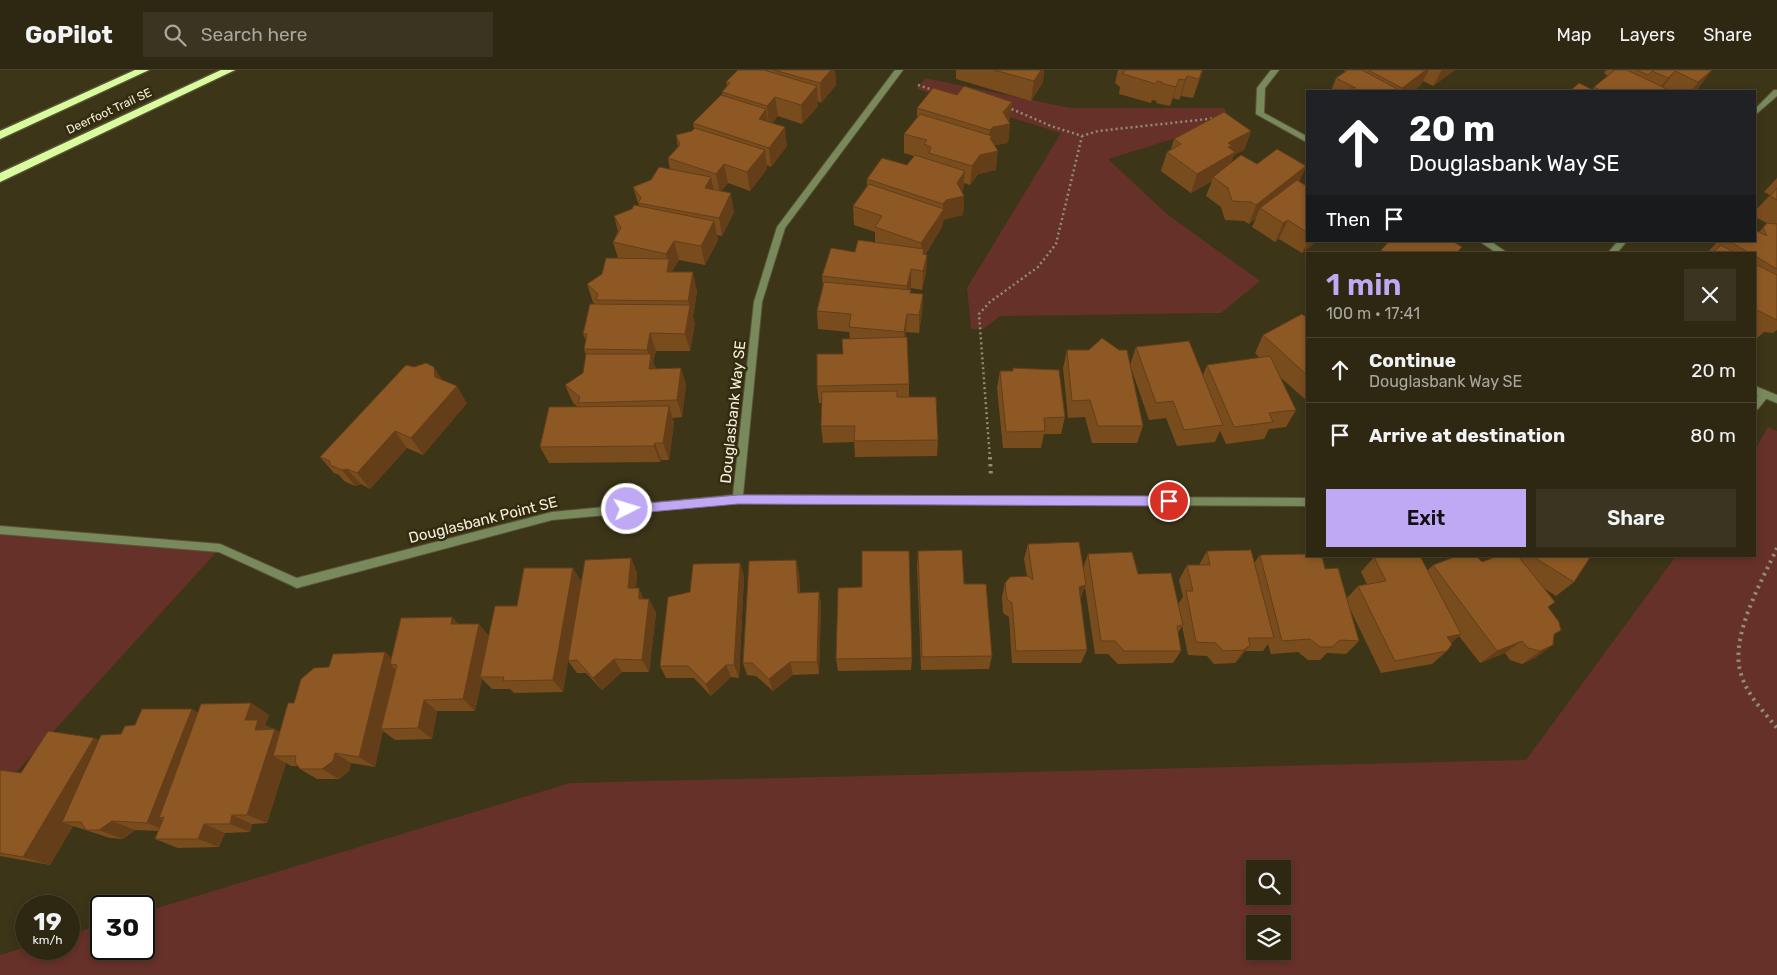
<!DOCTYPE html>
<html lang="en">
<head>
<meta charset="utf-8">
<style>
	body { margin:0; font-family:Rubik,sans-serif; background:#3a3420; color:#f1f3f6; height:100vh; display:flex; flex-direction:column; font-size:19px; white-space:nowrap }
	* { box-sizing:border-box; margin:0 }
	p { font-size:16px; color:#a7a69f }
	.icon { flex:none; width:28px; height:28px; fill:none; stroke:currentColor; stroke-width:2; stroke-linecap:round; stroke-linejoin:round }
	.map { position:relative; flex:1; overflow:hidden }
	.details { position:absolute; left:1306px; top:182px; width:450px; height:305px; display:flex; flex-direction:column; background:#2e2812; border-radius:0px; box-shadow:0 2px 8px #0003,0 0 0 1px #494432 }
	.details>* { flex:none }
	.banner { position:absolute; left:1306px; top:20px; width:450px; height:152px; border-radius:0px; box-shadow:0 2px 8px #0003,0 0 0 1px #494432; background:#202124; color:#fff; overflow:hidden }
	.buttons { position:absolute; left:1246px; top:790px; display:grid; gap:10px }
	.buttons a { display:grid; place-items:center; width:45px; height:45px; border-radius:0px; background:#2e2812; box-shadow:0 2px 8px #0003,0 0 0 1px #494432; font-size:25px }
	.speed { position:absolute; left:15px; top:825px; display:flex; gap:10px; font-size:25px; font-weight:700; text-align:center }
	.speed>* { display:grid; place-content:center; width:65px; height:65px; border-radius:50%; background:#2e2812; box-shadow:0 2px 8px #0003,0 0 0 1px #494432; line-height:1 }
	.speed small { font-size:12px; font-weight:400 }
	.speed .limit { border:2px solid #111; border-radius:8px; background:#fff; color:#111 }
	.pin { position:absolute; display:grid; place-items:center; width:42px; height:42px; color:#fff; margin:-21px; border:2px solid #fff; border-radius:50%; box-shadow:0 1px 5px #0007 }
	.me { position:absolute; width:55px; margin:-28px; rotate:85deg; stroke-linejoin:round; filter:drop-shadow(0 0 4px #0008) }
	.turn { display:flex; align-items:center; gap:18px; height:105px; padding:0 20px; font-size:22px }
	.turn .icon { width:65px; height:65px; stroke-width:2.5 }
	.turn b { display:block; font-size:35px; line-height:42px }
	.then { display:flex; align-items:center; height:48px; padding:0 20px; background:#0003; gap:10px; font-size:19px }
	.round { display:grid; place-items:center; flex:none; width:52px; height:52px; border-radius:0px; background:#3a3420 }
	.overview { display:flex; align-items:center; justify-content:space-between; height:85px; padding:0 20px }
	h1 { font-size:30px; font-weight:600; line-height:38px; color:#bfa8f4 }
	.button { display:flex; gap:10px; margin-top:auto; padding:10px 20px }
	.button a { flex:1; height:58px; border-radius:0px; background:#bfa8f4; color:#111; font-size:20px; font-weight:600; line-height:58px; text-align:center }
	.button a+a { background:#3a3420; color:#f1f3f6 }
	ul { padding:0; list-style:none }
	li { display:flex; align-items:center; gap:15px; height:65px; padding:0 20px; border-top:1px solid #494432 }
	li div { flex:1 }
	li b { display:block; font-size:19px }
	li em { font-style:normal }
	header { display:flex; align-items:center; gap:30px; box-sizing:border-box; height:70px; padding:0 25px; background:#2e2812; border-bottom:1px solid #494432 }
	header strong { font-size:24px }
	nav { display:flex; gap:28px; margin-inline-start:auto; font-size:18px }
	.search { width:350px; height:45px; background:#3a3420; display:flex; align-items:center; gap:12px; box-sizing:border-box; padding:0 18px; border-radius:0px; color:#a7a69f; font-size:19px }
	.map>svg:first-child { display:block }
	.green { fill:#663128; fill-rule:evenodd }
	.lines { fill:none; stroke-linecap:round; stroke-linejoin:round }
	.lane-casing { stroke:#5a5338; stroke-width:2 }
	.street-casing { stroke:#5a5338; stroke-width:2 }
	.highway-casing { stroke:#5a5338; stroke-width:3 }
	.path-far1 { stroke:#928c74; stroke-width:2.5; stroke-dasharray:2 3; stroke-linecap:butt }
	.path { stroke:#928c74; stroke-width:4; stroke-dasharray:2.5 4.5; stroke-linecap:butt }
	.lane { fill:#788a5b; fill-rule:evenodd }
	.street { fill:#788a5b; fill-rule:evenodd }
	.highway { fill:#d9fc9e; fill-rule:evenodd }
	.wall { fill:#794c1e }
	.shaded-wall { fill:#633e18 }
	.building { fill:#8d5823; stroke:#633e18 }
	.route { fill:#bfa8f4; stroke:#7c6d9f }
	.labels { text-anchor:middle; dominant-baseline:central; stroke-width:5; stroke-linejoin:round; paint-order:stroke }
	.far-street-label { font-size:12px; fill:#f4efde; stroke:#322b0d }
	.street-label { font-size:15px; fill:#f4efde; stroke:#322b0d }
</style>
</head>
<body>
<header>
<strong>GoPilot</strong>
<div class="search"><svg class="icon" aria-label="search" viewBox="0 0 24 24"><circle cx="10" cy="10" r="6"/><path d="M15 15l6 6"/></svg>Search here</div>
<nav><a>Map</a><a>Layers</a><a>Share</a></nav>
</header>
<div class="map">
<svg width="1777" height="905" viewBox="0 0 1777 905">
	<rect width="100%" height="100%" fill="#3d3518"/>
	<path class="green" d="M925,8L1070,38H1224L1231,51L1108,89L1168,145L1260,211L1221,243L1000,246L984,259H971L967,218L1061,63L917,19Z
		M1768,357L1777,361V905H0V885L26,877L69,879V865L101,855V879H144V842L570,713L1526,690L1676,486H1755V380ZM1255,799H1282V826H1255ZM1255,854H1282V881H1255Z
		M0,461L220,478L0,720Z"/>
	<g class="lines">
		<defs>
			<path id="lane" d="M1765,320L1770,324L1758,339L1755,340C1755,331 1756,323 1765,320Z
				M0,456L220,474L301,510L302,513L301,516L297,518L293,516L219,482L0,464Z"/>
			<path id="street" d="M895,0H903L785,158L762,232L743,425L1308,428V436L738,433L552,450L297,518L293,516L292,513L293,510L297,508L552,442L733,425L754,232L777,157Z
				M1271,0H1279L1265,18L1264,43L1308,67V73L1256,44L1257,18Z
				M1774,20H1777V26L1755,45V39Z
				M1479,171H1490L1509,184H1498Z
				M1618,171H1627L1616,184H1607Z
				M1755,316L1777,325V333L1755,324Z"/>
			<path id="highway" d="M135,0H149L0,69V61Z
				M221,0H235L0,112V103Z"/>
		</defs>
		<use href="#lane" class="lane-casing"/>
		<use href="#street" class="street-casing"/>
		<use href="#highway" class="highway-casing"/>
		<path class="path-far1" d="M918,15L936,21
			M1007,37L1051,56L1082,66L1098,61L1217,48
			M990,389L979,244L990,232L1038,197L1056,174L1082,66"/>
		<path class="path" d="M990,387L991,407
			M1777,478C1762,511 1729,567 1741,604C1747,625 1764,642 1777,658"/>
		<use href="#lane" class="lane"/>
		<use href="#street" class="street"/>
		<use href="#highway" class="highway"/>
	</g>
	<path class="wall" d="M738,0H835L836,15L821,33L818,31V36L802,54L778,46L772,53L787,76L771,97L767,95V99L750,121L728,113L721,121L734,142L722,166L717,165L718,170L705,195L679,190L672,201V202L697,221L693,247L695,253L690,281H656L653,292L656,299L681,298L686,315L682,347L672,348L674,353L669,390H661L660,392L549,393L540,377L578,337L573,333L565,315L583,303L586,285L584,279L586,270L583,264L595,234L593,232L587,214L602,204L618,188L613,172L618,161L614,146L639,136L633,117L651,110L670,100L668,88L678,77L676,65L692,61L694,59L693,53L722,26V22L727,16L726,12Z
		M956,0H1044L1043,12L1031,31L956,9Z
		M1118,0H1203L1193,28L1181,26L1179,30L1173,28L1170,36L1156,33L1157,31L1152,30L1151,33L1119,24L1120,17L1115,13Z
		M1345,0H1455L1433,16L1423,11L1420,16L1413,21H1331L1336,8L1344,3Z
		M1606,0H1712L1698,18L1694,21H1570L1593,20L1594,17L1608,6L1604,3Z
		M957,25L1012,32L1009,52L1010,54L1008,73L995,75L996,100L978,104L970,115L964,113L963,120L962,122L964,126L963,145L945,149L943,151L942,157L925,185H927L926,203L922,220L911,218L910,220L911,223L923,224L922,242L919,263L906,262L905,267L909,314V327L938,370L937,386L855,387L854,372L823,373L821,356L822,333H819L817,316L843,284L850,268L849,262L818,259L817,241L823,216L822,206L855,182L875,172V162L854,155L853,136L867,116V109L907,95L914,86L904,83V64L917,48V38Z
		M1251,61L1244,80L1234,85L1231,92L1306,96L1299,112L1308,117V171H1317L1302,183L1279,169L1275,172L1252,157L1256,148L1249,154L1244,151L1225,150L1221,137L1206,126L1212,111L1191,123L1161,101L1167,82L1171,79L1174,69Z
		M1777,108V260L1773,263L1764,262L1757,268L1755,267V184H1706L1718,171H1755L1759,162L1767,153L1755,147V141L1770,125L1764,122Z
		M1388,171H1452L1462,177L1457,184H1379Z
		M1308,249V331H1307L1280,307L1296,340L1286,357L1269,359L1264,369L1226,374L1220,361L1215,372L1177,376L1166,348L1149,350L1130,295L1136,277L1203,305L1207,295L1260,288L1255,283L1263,265Z
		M1067,280L1143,356L1137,373H1092L1085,347L1068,348L1063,298Z
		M1000,301L1065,347L1061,364H1044L1041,378H1003L997,318Z
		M443,310L467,333L423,385L407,378L370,419L361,414L355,416L344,411L339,405L334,403L320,387Z
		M1028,474L1083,498L1088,484L1138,504L1178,534L1183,527L1179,510L1187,495H1199L1207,481L1254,493L1260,485L1325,499L1347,528L1358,516L1367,514L1361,502L1374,487L1427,501L1433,495L1482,492L1498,486H1591L1574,512L1556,526L1545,519L1548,537L1561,560L1554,565L1535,588L1522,594L1510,590L1505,583L1480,593L1459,566L1451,573L1447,581L1432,594L1381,603L1350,539L1359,571L1346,584L1327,583L1320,590H1308L1298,582L1271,584L1268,574L1263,581H1245L1235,593L1214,594L1207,586L1188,585L1182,556L1178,563L1181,581L1173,593L1118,594L1108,584H1095L1085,517L1080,529L1087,580L1081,593H1012L1009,547L1003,543L1002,527L1005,513L1027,506L1024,489Z
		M918,481L964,514L992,586L989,599L921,600L917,495Z
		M631,488L637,503L636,518L644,529H649L656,543L649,602H622L602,620L586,603H577L568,591L563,622L514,623L510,619H492L482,609L475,641H437L432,669L395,670L383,661L375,697L351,693L349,701L339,709H317L300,699L298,696H291L286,693L267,753L252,754L250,762L225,763L219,777L178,778L155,769L158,761L135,760L123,769L110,768L73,756L50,795L0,786V700L21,703L94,668L99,670L121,664L135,655L198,642L251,633L269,645L265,655L273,659L280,662L294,633L329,597L385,582L391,588L452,547L458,554L489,566L517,536L581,511Z
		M796,490L799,504L800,523L819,522L821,535L819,604L793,605L773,621L756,606L747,605L743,593Z
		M740,493L744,507L739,608L731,607L711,626L694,608H666L660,596L690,522Z
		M912,588L911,600L838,601L836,589Z"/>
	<path class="shaded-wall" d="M831,0H835L836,15L821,33L820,13Z
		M1040,0H1044L1043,12L1031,31L1034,11Z
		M1202,0H1203L1200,9L1193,28Z
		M1426,0H1429L1420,16L1413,21H1400L1402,18Z
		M1442,0H1455L1433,16Z
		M1712,0L1698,18L1694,21H1691L1698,12Z
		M1675,1L1660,21H1657L1668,8Z
		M1187,6L1181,26L1179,30L1185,10Z
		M1179,9L1173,28L1170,36L1176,17Z
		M817,16L818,36L802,54L801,35Z
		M775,27L778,46L769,56L767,36Z
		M1012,32L1009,51L1007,54H1010L1008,73L991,76L998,81L996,100L978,104L970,115L972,96L980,85L988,79L990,60Z
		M766,39L769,59L759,49Z
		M785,57L787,76L771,97L769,78Z
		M1251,61L1244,80L1234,85L1228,101L1213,107L1212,111L1191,123L1197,104L1228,73Z
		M765,80L767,99L750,121L747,102Z
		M724,94L728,113L720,123L716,104Z
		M1306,96L1298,115L1260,138L1256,148L1249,154L1256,135Z
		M965,101L963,120L959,127L964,126L963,145L945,149L943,151L942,157L923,187L922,203V188L921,191V173L943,140V134Z
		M711,107L715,126L705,118Z
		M731,123L734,142L722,166L719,148Z
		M1288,150L1279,169L1275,172L1283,153Z
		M714,151L718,170L705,195L701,176Z
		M674,171L679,190L672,201L674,207L667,202L668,192L666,184Z
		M1308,171H1317L1302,183Z
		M927,185L926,203L922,220L923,201Z
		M911,199V218L906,234L907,216Z
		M693,202L697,221L693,247L695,253L690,281L685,264L690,237L688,231Z
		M923,224L922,242L919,263V245Z
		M907,244L906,262L904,280V262Z
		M650,263L656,281L653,292L656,301L649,299L650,291L647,280Z
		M434,297L445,314L435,307Z
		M681,298L686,315L682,347L677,330Z
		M457,316L467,333L423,385L411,368Z
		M669,336L674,353L669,390L663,373Z
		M395,361L407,378L370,419L357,403Z
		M655,373L661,390L660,392L654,376Z
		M347,399L361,414L355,416L342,400Z
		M631,488L637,503L635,532L628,518Z
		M796,490L799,504L800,536L798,523Z
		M740,493L744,507L739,608L734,595Z
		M573,498L582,512L563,622L553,610Z
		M1086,515L1080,529L1079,517Z
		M639,518L645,532L639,529Z
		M819,522L821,535L819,604L817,592Z
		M649,529L656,543L649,602L642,590Z
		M452,547L464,561L451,554Z
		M479,554L490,567L480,607L482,609L475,641L463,629Z
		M1461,564L1446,577L1447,567Z
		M1522,571L1505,583L1480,593L1497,581Z
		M1250,575L1240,588L1235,593L1244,580Z
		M1553,575L1535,588L1522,594L1540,581Z
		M385,582L399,595L390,594L397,601L381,659L383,661L375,697L359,687Z
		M614,589L622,602L602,620L593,608Z
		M790,592L793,605L773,621L769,609Z
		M726,595L731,607L711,626L706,614Z
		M424,630L437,641L432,669L418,658Z
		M251,633L269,645L265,655L275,661V659L293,670L273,686L286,693L267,753L247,745L245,650Z
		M192,639L212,650L164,747L159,748L173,753L169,762L147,753Z
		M94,668L117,679L62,752L73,756L50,795L23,787Z
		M335,683L351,693L349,701L339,709L322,699Z
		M232,745L252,754L250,762L230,754Z
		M112,751L135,760L123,769L99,760Z
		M204,754L225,763L219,777L198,769Z"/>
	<path class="building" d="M738,0H764L817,16L801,35L775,27L767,36L722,22L730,13L726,12Z
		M774,0H831L820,13Z
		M994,0H1041L1034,11Z
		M1125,0H1202L1199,9L1187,6L1185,10L1179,9L1176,17L1161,13L1162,12L1157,11L1156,14L1123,4Z
		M1348,0H1362L1401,21H1346L1351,18H1356L1336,8Z
		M1368,0H1426L1402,18Z
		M1615,0H1627L1671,21H1602L1594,17Z
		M1636,0H1712L1698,12L1675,1L1668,8L1652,1L1648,5Z
		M1579,13L1595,21H1570Z
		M964,16L1012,32L1003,42L1010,54L993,57L990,60L917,38L933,18L957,25Z
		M721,25L766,39L759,49L785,57L769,78L693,53Z
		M1224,42L1251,61L1228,73L1232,76L1228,77L1235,82L1197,104L1167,82L1181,74L1174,69Z
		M920,44L992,66L990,68L998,81L980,85L972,96L929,83L931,77L924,74L927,70L904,64Z
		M695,58L765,80L747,102L724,94L716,104L668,88L680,75L676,65L692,61Z
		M1277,79L1306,96L1256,135L1251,132L1232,131L1228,118L1213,107L1241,85L1257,94Z
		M915,85L965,101L957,113L964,126L946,130L943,134L867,109L882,88L907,95Z
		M659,97L711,107L705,118L731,123L719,148L638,133L641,128L633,117L651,110Z
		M1297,110L1308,117V163L1288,150L1283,153L1260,138Z
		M869,114L944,139L921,173L875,157L882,146L853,136Z
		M1777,118V130L1770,126Z
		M634,135L714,151L701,176L674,171L666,184L613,172L621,158L614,146L632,139Z
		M1767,153L1777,154V199L1755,186V184H1751L1729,171H1755V160L1767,166L1763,158Z
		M858,170L924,179L923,184L927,185L923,201L911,199L907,216L822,206L831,178L855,182Z
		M1390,171H1452L1462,177L1455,184H1388L1381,180Z
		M1721,175L1737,184H1712Z
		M606,188L669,189L667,202H693L688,231L596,230L598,224L587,214L602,204Z
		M1755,194L1777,205V250L1755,239Z
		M824,212L911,220L910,223L923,224L919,245L907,244L904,262L849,257L851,244L817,241Z
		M590,234L690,235L685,264L650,263L647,280L584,279L587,264H583Z
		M1302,244L1308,249V306L1263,265Z
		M907,267L909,314L817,316V284H843L842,269Z
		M1102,268L1119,280H1127L1143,356H1098L1090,330L1072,331L1067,280H1089Z
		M1189,271L1223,355L1184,360L1173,331L1156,333L1136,277Z
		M586,284H651L649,299L681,298L677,330L578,333L580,327L565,315L583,303Z
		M1270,286L1296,340L1269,343L1273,352L1234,357L1207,295Z
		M426,293L434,297L435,307L457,316L411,368L395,361L357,403L347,399L342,400L330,395V391L320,387L406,295L414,297Z
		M1013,298L1059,300L1065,347L1044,348L1045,361L1006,362L1000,301H1013Z
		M897,321V327H936L938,370L854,371L855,356H821L822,322Z
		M669,336L663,373H655L654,376L540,377L549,337Z
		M1079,472L1086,515L1079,517L1087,580L1016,581L1012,533L1007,529L1005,513L1010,507L1028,506L1033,510L1028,474Z
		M962,480L964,514H986L992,586L922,587L918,481Z
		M1251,480L1274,568H1248L1250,575L1244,580L1223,581L1216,573L1196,572L1186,521H1193L1187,495H1210L1207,481Z
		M862,481H909L912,588L836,589L838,518L862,517Z
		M1132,482L1138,504L1171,503L1183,555L1177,556L1181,581H1124L1115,571H1101L1088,484Z
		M1308,484V486H1322L1325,499L1338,498L1359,571L1340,570L1332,577H1320L1310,569L1282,571L1260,485Z
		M1378,486H1420L1461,564L1447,567L1452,574L1447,581L1395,591L1358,516L1386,511L1374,487Z
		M1457,486H1476L1482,492L1498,486H1518L1555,532L1548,537L1559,552L1561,560L1554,564L1553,575L1540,581L1528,578L1522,571L1497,581L1433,495Z
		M1532,486H1591L1574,512Z
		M631,488L628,518H639V529H649L642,590L614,589L593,608L577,590L568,591L585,490Z
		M796,490L798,523L819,522L817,592H790L769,609L752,593H743L749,491Z
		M740,493L734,595H726L706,614L688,596H660L668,527L690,522L693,494Z
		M524,498H573L553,610L503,611L504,607H480L495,536H517Z
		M452,547L451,554H479L463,629L424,630L418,658L381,659L397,595L390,594L401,548Z
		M385,582L359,687L335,683L333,691L322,699H300L295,692L296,686H273L288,633H294L301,609L314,598L329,597L333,584Z
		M251,633L245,650H258L255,660L275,659L247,745H232L230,754H204L198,769H155L164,747L159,748L201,634Z
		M142,639H192L147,753L112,751L99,760H86L81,752H62L101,665L121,664L125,656L135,655Z
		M48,661L94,668L23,787L0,783V700L21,703Z"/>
	<path class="route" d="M738,425L1169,426L1175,431L1169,436L738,434L627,444L621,439L627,435Z"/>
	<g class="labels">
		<g class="far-street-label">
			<text transform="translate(109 41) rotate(-25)">Deerfoot Trail SE</text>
		</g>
		<g class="street-label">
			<text transform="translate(733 342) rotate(-84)">Douglasbank Way SE</text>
			<text transform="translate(483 450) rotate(-14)">Douglasbank Point SE</text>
		</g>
	</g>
</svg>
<div class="buttons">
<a><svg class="icon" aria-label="search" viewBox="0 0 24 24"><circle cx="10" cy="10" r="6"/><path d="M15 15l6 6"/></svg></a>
<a><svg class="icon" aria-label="layers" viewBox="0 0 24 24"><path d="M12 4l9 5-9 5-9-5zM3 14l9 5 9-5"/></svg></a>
</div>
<div class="speed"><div>19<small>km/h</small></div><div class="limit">30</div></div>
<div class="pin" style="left:1169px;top:431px;background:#d93025"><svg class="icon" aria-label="arrive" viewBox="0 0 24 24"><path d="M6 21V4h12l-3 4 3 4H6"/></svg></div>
<svg class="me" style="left:627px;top:439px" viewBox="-20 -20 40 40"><circle r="17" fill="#bfa8f4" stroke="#fff" stroke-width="3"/><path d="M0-11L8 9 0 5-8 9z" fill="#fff"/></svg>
<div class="banner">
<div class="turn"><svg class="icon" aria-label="ahead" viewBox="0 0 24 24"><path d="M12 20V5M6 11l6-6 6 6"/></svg><div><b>20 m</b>Douglasbank Way SE</div></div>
<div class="then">Then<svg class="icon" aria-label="arrive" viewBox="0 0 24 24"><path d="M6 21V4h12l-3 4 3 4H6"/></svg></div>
</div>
<section class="details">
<div class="overview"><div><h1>1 min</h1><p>100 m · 17:41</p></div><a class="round"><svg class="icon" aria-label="close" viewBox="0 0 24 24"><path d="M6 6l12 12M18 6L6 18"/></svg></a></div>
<ul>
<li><svg class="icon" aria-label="ahead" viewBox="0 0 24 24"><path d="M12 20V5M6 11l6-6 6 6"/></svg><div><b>Continue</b><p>Douglasbank Way SE</p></div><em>20 m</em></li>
<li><svg class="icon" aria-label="arrive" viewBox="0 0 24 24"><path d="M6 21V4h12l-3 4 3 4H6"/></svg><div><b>Arrive at destination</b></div><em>80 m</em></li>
</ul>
<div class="button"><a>Exit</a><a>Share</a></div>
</section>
</div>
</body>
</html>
